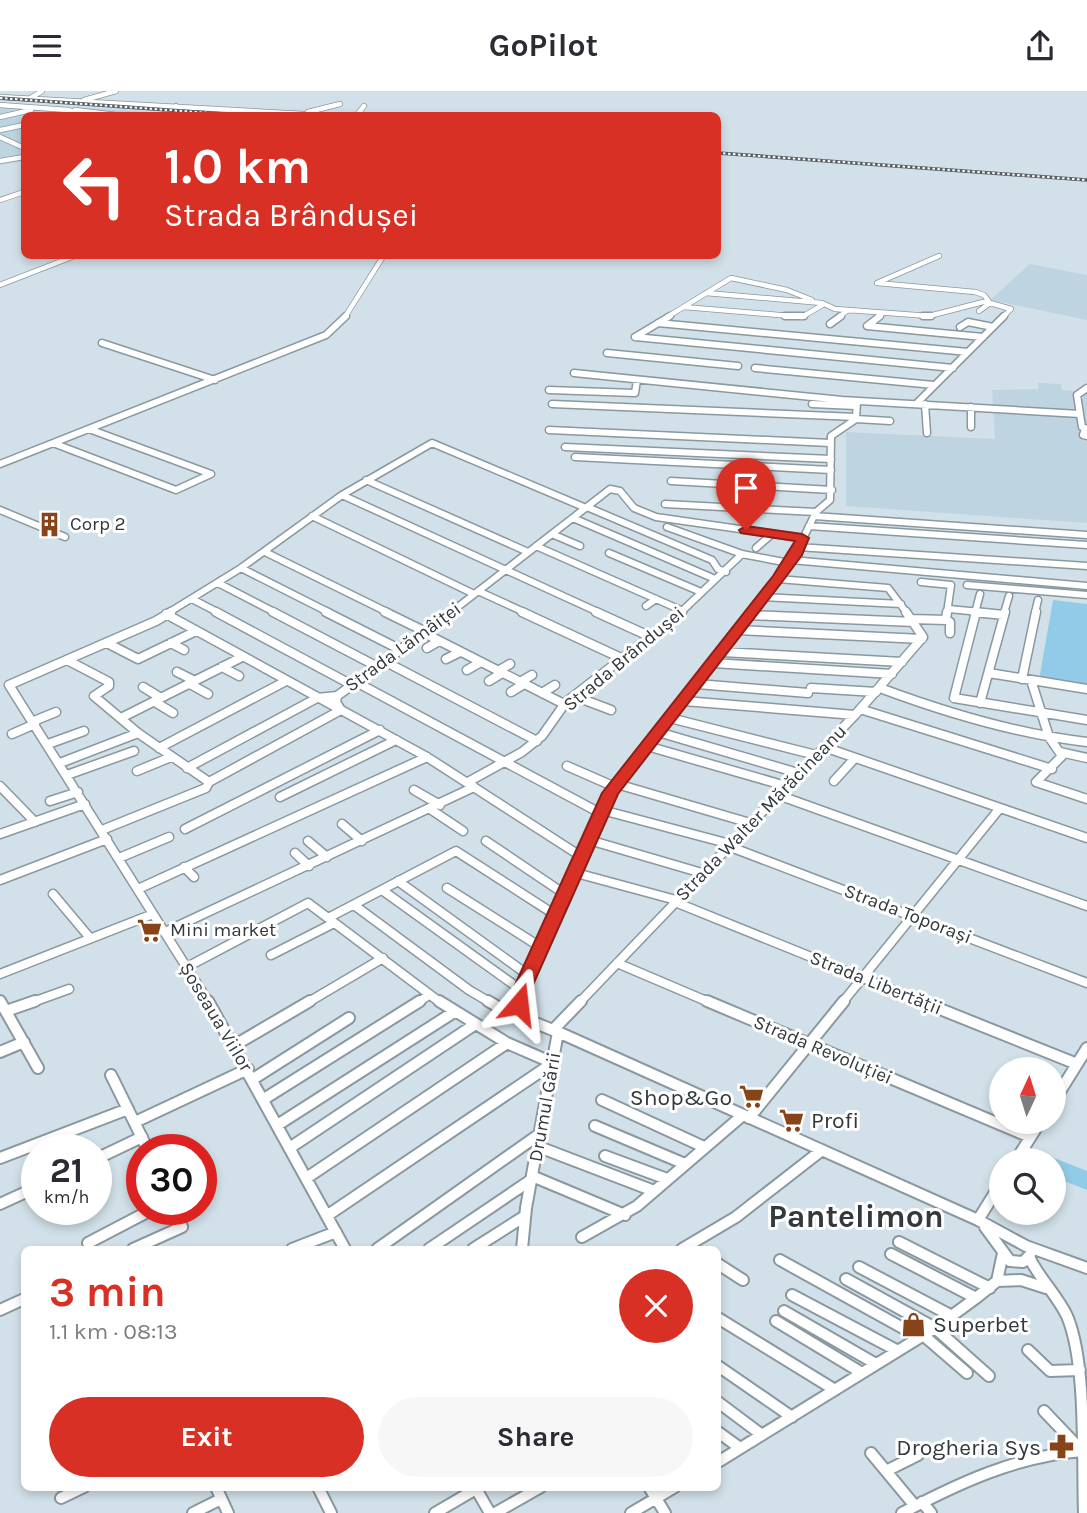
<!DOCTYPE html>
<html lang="en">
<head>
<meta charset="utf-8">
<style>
	body { margin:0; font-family:Karla,sans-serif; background:#f7f7f7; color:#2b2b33; height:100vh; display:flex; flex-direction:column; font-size:26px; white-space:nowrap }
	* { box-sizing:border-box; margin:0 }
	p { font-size:23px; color:#7c7c81 }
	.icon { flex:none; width:38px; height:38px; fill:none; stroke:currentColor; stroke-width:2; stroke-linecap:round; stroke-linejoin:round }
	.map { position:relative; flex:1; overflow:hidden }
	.sheet { position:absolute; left:21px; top:1155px; width:700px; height:245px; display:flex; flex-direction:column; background:#fff; border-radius:10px; box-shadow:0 4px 10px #0003 }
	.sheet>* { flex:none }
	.banner { position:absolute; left:21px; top:21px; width:700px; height:147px; border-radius:10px; box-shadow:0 4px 10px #0003; background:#d93025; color:#fff; overflow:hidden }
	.needle { width:46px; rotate:4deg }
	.fabs { position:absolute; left:989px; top:966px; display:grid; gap:14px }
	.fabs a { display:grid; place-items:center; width:77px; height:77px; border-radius:50%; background:#fff; box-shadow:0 4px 10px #0003; font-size:35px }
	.speed { position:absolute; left:21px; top:1043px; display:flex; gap:14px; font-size:35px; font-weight:700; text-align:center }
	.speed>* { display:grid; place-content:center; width:91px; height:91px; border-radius:50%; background:#fff; box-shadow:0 4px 10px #0003; line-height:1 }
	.speed small { font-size:18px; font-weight:400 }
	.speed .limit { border:10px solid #d22; background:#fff; color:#111 }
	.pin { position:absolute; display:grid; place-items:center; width:60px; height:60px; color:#fff; margin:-72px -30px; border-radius:50% 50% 50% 0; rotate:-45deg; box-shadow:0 0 7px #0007 }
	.pin .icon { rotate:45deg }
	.me { position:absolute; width:77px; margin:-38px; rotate:17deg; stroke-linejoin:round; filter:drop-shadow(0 0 5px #0008) }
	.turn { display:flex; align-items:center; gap:24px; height:147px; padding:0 28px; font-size:32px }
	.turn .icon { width:91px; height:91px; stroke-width:2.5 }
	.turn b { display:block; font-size:49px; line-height:60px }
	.round { display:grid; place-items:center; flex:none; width:74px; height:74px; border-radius:37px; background:#f7f7f7 }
	.head { display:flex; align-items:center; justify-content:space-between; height:119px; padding:0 28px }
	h1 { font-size:42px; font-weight:700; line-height:52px; color:#d93025 }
	.primary-button { display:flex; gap:14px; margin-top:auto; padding:14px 28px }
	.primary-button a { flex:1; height:80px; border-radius:42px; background:#d93025; color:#fff; font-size:28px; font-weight:700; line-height:80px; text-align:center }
	.primary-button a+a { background:#f7f7f7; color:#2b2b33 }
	header { display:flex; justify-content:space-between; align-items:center; height:91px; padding:0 28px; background:#fff; font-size:32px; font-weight:700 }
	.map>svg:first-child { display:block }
	.built { fill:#bed5e1 }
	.green { fill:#92cbe7 }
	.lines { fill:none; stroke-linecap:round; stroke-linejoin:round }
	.minor-far3-casing { stroke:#8a989f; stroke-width:6 }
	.minor-far2-casing { stroke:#8a989f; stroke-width:9 }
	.minor-far1-casing { stroke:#8a989f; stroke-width:11 }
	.minor-casing { stroke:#8a989f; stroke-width:14 }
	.minor-far3 { stroke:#fff; stroke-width:4.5 }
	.minor-far2 { stroke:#fff; stroke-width:6 }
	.minor-far1 { stroke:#fff; stroke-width:8 }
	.minor { stroke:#fff; stroke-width:10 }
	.rail-casing { stroke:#565e63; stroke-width:3.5 }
	.rail { stroke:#fff; stroke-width:2; stroke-dasharray:2.5; stroke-linecap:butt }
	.route { fill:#d93025; stroke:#8d1f18; stroke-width:2 }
	.labels { text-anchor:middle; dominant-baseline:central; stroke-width:6; stroke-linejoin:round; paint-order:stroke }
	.poi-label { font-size:19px; fill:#32383b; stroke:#fff; text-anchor:start }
	.street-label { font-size:19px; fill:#32383b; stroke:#fff }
	.near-poi-label { font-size:23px; fill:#32383b; stroke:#fff; text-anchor:end }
	.near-district-label { font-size:32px; font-weight:bold; fill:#32383b; stroke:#fff }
</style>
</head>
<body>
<header><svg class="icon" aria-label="menu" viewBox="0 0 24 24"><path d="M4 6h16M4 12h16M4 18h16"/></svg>GoPilot<svg class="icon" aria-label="share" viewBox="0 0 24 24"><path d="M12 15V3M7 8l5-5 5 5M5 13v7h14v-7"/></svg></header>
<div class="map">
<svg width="1087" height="1422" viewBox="0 0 1087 1422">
	<rect width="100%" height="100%" fill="#d2e1e9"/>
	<path class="built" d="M0,12L33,14L163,22L159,24H24V70L0,74Z
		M1030,173L1087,184V229L990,209Z
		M1038,292L1061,293L1062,299L1075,300L1087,294V432L846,415V341L995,348L992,299L1038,298Z"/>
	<path class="green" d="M1053,509L1087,513V596L1039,589Z
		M1044,1063L1087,1080V1099L1054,1086V1069H1040Z"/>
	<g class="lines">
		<defs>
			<path id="minor-far3" d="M0,6L322,24
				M29,8L42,0
				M84,9L116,0
				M0,14L68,19L83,24
				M75,19L116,24
				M308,21L340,13
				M163,24L176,15
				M357,24L364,15
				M0,26L31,19
				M0,39L24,34
				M0,46L24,57
				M0,70L24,66
				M0,109L24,101
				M939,165L877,192L975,201L984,204L990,212L1011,218
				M0,194L77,164
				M706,202L822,212L835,218L929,225L987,210
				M684,216L802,226L824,213
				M979,220L990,212
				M345,226L384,164
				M667,226L731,187L787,199L812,209
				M839,226L848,219
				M878,226L883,222
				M1003,226L1011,218"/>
			<path id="minor-far2" d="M785,225H804
				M880,225L867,235L983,246
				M923,225H931
				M658,232L968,261
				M830,233L841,225
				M960,236L968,231L993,236
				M635,246L953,277
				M635,246L670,225
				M102,252L215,289
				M607,262L738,275
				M755,277L934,294
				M574,282L842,309L1080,323
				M1087,297L1077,304L1082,336L1087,338
				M549,299L635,302L637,289
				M552,313L856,326
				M812,313L856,315
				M916,313L1004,225
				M925,313L927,342
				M971,316V336
				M856,328L890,330
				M1085,338L1083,344L1087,345
				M549,339L830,352
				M53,352L176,399L211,383L89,338
				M565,356L831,368
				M575,366L831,379
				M0,373L326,244L346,225
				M366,389L528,461
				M671,390L832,399
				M342,404L600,522
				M665,413L816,421
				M587,416L712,469L718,478L726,481
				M0,419L65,446
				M312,425L474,503
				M814,425L1087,444
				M573,427L715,488
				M809,435L1087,454
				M667,436L742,463L789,472
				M552,443L580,455
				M536,455L683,520
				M798,456L1087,475
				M756,457L772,443
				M265,461L389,522
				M609,462L701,501
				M791,469L1087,495
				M241,477L330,522
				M778,488L888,497L907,522
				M921,491L951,494L947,522
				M218,492L276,522
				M967,494L1087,504
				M478,500L526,522
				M762,506L901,513
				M192,508L219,522
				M646,515L656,508
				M949,518L990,522
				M168,522L241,477L342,404L432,352L586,417
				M450,522L610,398L620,400L634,417L656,426L802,447
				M680,522L742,463
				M751,522L795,464L816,421L830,409L831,345L856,328L857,310
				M975,522L980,503
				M1004,522L1009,505
				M1035,522L1038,509"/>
			<path id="minor-far1" d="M216,521L352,594
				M273,521L376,575
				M326,521L401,559
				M385,521L426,541
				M522,521L621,567
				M596,521L651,546
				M974,521L1004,524
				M976,521L954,607L1087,629
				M166,523L427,666L582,766
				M749,524L914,531
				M912,528L946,529L947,521
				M946,529L950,531V542
				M737,539L922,548
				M424,542L564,613
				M107,552L138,568L196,540
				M171,552L184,559
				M427,557L439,550
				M722,561L902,571
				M446,568L460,561
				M67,569L109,591V595L94,605L138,642L209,691
				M384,570L537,650
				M713,572L892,583
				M222,576L239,585
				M467,579L481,571
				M498,580L510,573
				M177,581L195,590
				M989,582L1087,598
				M1022,588L1036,521
				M1031,589L1049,646L1062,665L1036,691L1087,708
				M489,590L502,582
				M356,591L600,722
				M520,591L532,584
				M190,593L208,603
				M697,593L808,602
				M9,594L209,912
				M9,594L156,530L171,521
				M143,596L161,607
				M811,597L876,601
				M880,597C947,622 1016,643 1087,651
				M511,601L524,593
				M542,602L555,594
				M574,605L611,619
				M684,610L855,624
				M155,611L173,622
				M980,612L1005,521
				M860,618L1052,678
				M341,619L336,611L337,605L452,521
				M121,627L242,566
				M670,627L816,664
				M34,630L56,621
				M658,641L798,682
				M12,643L35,633
				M48,653L84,640
				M647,655L786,695
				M824,656L1087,747
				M159,657L286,590
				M1060,661L1087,667
				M60,672L138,642
				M567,675L615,696
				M187,677L317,607L337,605
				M137,680L171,666
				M67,684L134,660
				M834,690L855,667
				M468,691L522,661L542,645L566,611L682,521
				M617,693L750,732
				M0,695L35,731
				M414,699L440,714
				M778,704L1087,815
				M280,706L396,649
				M50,710L78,701
				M430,718L463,740
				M602,719L730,753
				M342,733L362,750
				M185,738L380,639
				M102,739L206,697L209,691L341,619
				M0,743L85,713
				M589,749L702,782
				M308,750L327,766
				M486,750L566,804
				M728,755L1087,892
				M295,762L309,775
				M119,767L169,746
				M184,776L194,786
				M576,782L676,809
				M0,789L107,748
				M398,790L528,884
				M447,797L542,857
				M138,798L427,666
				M382,799L521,899
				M53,803L90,847
				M675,811L925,912
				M354,814L469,899L491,912
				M328,827L456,760L557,825
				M165,841L474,696
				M271,864L334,832
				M617,872L711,912
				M187,876L308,812L441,912
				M0,883L153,823
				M30,912L69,898
				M307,912L383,867
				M417,912L429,904
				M520,912L523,896L610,702L752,521
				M579,912L855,624L923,546L906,521
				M842,912L1000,717"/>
			<path id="minor" d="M0,910L38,977
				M208,910L345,1158
				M439,910L507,952L553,972
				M488,910L505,920L558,941L526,1117L522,1158
				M520,910L519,917L524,926
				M707,910L1030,1046
				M920,910L1077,973
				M6,920L35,910
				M553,939L581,910
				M558,941L978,1129L1026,1155L1087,1177
				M235,954L310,910
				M0,961L24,951
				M111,984L148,1059
				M253,988L349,927
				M264,1008L420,910
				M602,1009L704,1056
				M1054,1010L1087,957
				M749,1027L844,910
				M135,1031L248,978
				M279,1033L454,921
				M595,1035L685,1073
				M291,1056L474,934
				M539,1056L654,1100
				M605,1065L667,1088
				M0,1067L128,1018
				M96,1068L142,1046
				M1016,1069L1040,1031
				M532,1085L625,1124
				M308,1086L507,952
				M0,1113L37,1096
				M328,1124L553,972
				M978,1129L1001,1092
				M985,1136L1010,1170L1023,1171L1030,1164
				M582,1146L637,1115L743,1024
				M899,1151L990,1197
				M88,1152L153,1118
				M133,1158L182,1136L176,1118
				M292,1158L336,1141
				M377,1158L541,1042
				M429,1158L531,1089
				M473,1158L525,1125
				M682,1158L736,1126L822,1059
				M891,1163L976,1207
				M1029,1166C1039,1187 1057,1204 1067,1225C1087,1272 1082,1368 1084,1422
				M780,1169L919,1246
				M718,1173L743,1189
				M859,1176L952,1225
				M846,1188L935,1237L989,1285
				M997,1190L1021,1189L1046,1197
				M792,1204L898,1260
				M0,1219L24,1208
				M784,1220L876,1273
				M718,1227L835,1299
				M776,1230L862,1282
				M923,1244L967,1282
				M1028,1259L1050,1280L1080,1279
				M718,1275L792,1326
				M718,1311L762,1344
				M1044,1320L1082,1360
				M718,1341L740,1357
				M871,1362L915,1415
				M718,1371L935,1237L976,1207L997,1190L1003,1162
				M886,1380L918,1364
				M216,1396L228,1422
				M318,1396L331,1422
				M475,1396L490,1422
				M649,1396L665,1422
				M61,1407L84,1396
				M922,1411L931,1422
				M193,1422L221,1408
				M435,1422L476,1398
				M495,1422L541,1396
				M631,1422L675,1396
				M902,1422C959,1392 1017,1365 1082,1360"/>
		</defs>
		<use href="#minor-far3" class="minor-far3-casing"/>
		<use href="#minor-far2" class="minor-far2-casing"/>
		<use href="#minor-far1" class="minor-far1-casing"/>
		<use href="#minor" class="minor-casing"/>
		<use href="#minor-far3" class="minor-far3"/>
		<use href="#minor-far2" class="minor-far2"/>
		<use href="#minor-far1" class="minor-far1"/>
		<use href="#minor" class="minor"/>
		<defs>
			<path id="rail" d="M0,7L238,24
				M718,62L1087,89"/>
		</defs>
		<use href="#rail" class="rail-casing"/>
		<use href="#rail" class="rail"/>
	</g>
	<path class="route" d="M746,435L802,443L809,447L802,464L782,491L618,703L532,896L528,913L519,919L513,918L510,913L514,896L602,702L773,485L795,450L741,442L739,439Z"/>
	<defs>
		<symbol id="building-bare" viewBox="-9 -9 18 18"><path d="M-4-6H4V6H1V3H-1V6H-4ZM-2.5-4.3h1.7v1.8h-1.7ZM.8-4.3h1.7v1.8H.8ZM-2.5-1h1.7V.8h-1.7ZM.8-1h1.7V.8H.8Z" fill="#884419" stroke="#fff" stroke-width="2.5" paint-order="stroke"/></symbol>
		<symbol id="supermarket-bare" viewBox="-9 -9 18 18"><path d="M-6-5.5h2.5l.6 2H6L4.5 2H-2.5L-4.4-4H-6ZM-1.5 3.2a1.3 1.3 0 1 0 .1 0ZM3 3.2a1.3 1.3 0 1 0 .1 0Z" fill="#884419" stroke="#fff" stroke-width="2.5" paint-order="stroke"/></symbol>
		<symbol id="shop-bare" viewBox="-9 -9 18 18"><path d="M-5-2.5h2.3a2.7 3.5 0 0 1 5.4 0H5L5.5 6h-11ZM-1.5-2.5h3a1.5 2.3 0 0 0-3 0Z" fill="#884419" stroke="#fff" stroke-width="2.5" paint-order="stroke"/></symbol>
		<symbol id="pharmacy-bare" viewBox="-9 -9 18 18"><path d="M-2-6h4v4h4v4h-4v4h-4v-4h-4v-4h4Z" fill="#884419" stroke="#fff" stroke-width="2.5" paint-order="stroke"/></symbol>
	</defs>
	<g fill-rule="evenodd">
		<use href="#building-bare" x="32" y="416" width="35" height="35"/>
		<use href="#supermarket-bare" x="132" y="822" width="35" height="35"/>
		<use href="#supermarket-bare" x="734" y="988" width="35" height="35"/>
		<use href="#supermarket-bare" x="774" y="1012" width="35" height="35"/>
		<use href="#shop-bare" x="896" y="1216" width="35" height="35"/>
		<use href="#pharmacy-bare" x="1044" y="1338" width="35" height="35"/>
	</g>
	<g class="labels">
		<g class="poi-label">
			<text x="70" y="433">Corp 2</text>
			<text x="170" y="839">Mini market</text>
		</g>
		<g class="street-label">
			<text transform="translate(403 556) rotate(-36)">Strada Lămâiței</text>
			<text transform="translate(624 568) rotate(-40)">Strada Brândușei</text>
			<text transform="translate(761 722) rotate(-46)">Strada Walter Mărăcineanu</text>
			<text transform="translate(908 823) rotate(21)">Strada Toporași</text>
			<text transform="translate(876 892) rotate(22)">Strada Libertății</text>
			<text transform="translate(216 926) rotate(59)">Șoseaua Viilor</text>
			<text transform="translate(823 959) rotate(23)">Strada Revoluției</text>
			<text transform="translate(545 1016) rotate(-80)">Drumul Gării</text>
		</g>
		<g class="near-poi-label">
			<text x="732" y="1006">Shop&amp;Go</text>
			<text x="811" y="1029" text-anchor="start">Profi</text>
			<text x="933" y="1233" text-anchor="start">Superbet</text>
			<text x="1041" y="1356">Drogheria Sys</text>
		</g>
		<g class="near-district-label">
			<text x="856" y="1125">Pantelimon</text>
		</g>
	</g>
</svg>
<div class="fabs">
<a><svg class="needle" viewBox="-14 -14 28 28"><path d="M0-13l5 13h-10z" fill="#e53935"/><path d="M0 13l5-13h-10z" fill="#7c7c81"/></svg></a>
<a><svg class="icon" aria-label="search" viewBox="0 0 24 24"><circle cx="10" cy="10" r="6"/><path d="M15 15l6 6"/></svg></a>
</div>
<div class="speed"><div>21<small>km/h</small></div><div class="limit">30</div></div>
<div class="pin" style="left:746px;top:439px;background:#d93025"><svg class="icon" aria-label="arrive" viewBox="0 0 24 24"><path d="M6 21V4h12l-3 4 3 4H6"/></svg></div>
<svg class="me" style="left:519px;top:913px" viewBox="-20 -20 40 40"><path d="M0-17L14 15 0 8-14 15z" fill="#d93025" stroke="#fff" stroke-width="4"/></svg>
<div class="banner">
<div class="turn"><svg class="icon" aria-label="left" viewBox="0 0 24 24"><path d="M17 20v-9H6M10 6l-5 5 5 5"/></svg><div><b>1.0 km</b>Strada Brândușei</div></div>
</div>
<section class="sheet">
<div class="head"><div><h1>3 min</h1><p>1.1 km · 08:13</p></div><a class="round" style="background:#d93025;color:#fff"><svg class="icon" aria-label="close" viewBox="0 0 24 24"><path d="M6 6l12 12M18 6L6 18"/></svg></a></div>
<div class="primary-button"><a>Exit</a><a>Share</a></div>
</section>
</div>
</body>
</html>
